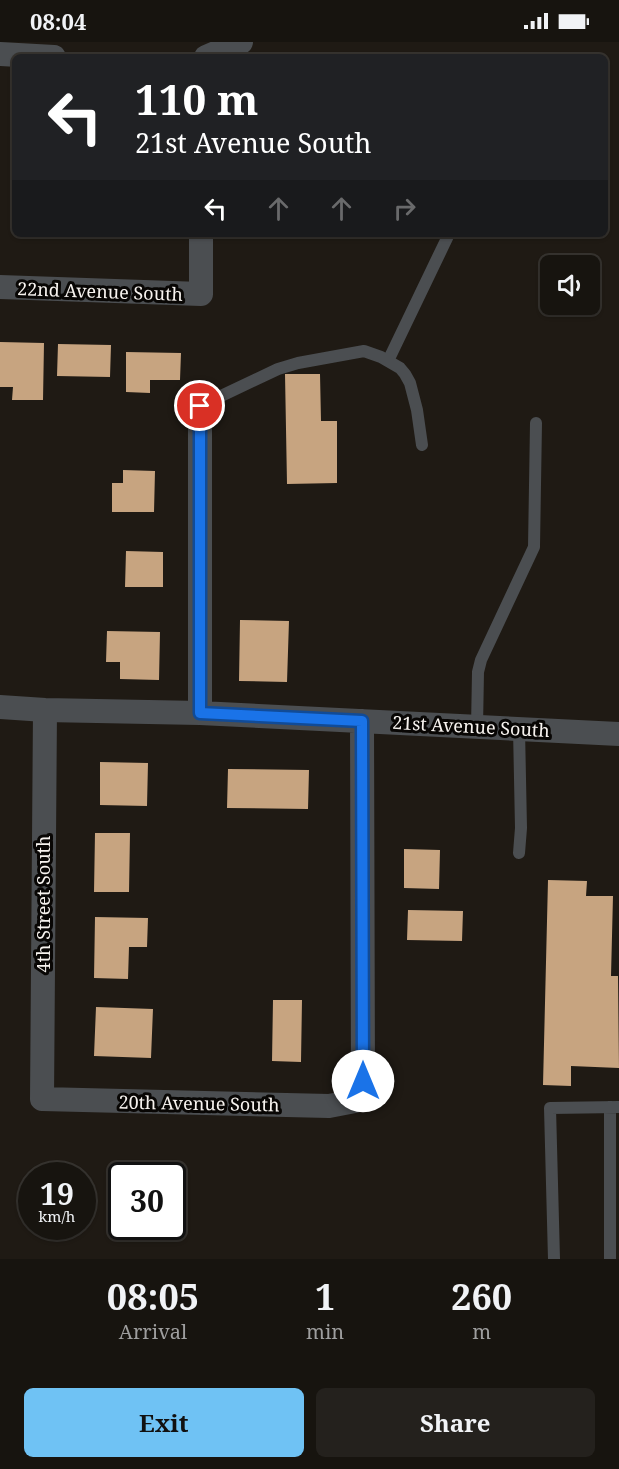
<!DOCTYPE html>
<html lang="en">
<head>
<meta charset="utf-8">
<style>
	body { margin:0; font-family:"Noto Serif",serif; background:#24211d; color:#f1f3f6; height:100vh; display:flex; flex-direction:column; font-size:22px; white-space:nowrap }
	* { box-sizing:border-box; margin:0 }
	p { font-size:20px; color:#9e9e9e }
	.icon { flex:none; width:33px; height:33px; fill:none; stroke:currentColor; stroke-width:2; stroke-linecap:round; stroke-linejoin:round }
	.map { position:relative; height:1217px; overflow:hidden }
	.panel { display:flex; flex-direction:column; background:#17140f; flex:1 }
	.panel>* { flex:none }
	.top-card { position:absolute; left:12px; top:12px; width:596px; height:183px; border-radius:9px; box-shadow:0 2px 4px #0004,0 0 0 2px #36332f; background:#202124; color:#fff; overflow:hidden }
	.buttons { position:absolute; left:540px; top:213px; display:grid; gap:12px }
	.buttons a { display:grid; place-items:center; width:60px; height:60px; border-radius:9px; background:#17140f; box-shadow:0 2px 4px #0004,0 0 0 2px #36332f; font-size:30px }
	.speed { position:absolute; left:18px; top:1120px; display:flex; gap:12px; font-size:30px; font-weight:700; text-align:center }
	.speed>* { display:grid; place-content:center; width:78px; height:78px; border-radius:50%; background:#17140f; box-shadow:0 2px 4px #0004,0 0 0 2px #36332f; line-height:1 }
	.speed small { font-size:15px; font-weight:400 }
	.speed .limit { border:3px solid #111; border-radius:9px; background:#fff; color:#111 }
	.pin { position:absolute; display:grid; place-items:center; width:51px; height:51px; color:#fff; margin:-26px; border:3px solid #fff; border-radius:50%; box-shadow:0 2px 6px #0007 }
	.me { position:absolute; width:66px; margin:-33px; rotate:0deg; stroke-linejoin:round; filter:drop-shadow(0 0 4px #0008) }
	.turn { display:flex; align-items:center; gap:21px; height:126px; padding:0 24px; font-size:27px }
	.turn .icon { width:78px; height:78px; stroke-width:2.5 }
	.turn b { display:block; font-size:42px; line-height:51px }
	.lanes { display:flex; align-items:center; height:57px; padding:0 24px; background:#0003; justify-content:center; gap:30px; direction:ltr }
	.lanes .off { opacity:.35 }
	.eta { display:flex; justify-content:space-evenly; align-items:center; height:102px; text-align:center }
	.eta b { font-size:36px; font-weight:700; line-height:42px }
	.cta { display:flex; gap:12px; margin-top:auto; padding:12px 24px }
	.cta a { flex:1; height:69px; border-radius:9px; background:#6fc2f4; color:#111; font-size:24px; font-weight:700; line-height:69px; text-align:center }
	.cta a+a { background:#24211d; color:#f1f3f6 }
	.status { display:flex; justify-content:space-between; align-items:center; height:42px; padding:0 30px; background:#17140f; direction:ltr }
	.status svg { height:16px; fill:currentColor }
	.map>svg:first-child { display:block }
	.building { fill:#c7a480 }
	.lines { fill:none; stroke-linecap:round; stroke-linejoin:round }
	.lane { stroke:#4b4e51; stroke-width:12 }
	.street { stroke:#4b4e51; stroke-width:24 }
	.route-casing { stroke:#114b97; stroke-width:15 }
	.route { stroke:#1a73e8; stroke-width:10 }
	.labels { text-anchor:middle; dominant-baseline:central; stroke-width:6; stroke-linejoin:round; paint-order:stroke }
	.street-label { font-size:18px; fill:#f7f3ef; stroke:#080604 }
</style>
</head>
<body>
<div class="status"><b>08:04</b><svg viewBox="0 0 49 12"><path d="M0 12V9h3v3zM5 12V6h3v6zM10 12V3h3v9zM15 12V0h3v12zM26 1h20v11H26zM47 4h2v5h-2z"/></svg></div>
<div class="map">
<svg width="619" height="1217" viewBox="0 0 619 1217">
	<rect width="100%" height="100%" fill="#1f1a14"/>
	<path class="building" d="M0,300L44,301L43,358H12L13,345H0Z
		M58,302L111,303L110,335L57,334Z
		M126,310L181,311L180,338H150V351L126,350Z
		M285,332H320L321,379H337V441L287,442Z
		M123,428L155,429L154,470H112V441H123Z
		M126,509L163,510V545H125Z
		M240,578L289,579L287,640L239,639Z
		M107,589L160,590L159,638L120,637V620H106Z
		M100,720L148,721L147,764L100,763Z
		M228,727L309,728L308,767L227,766Z
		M95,791H130L129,850H94Z
		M404,807L440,808L439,847L404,846Z
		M548,838L587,839L586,854H613L611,934H618L619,1026L571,1024V1044L543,1043Z
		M408,868L463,869L462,899L407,898Z
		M95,875L148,876L147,905H129L128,937L94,936Z
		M273,958H302L301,1020L272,1019Z
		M96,965L153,967L151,1016L94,1014Z"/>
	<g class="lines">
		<path class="lane" d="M388,319L449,192
			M200,364L278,327L298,321L364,309L381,315L400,326L405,332L410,341L417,368L422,403
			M477,685L478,630L481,618L534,505L536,381
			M519,687L521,786L519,811
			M554,1217L550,1066L619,1065
			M610,1217V1065"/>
		<path class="street" d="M0,12L54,15
			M206,15L241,0
			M0,245L201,252V192
			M0,665L45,668L200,671L619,692
			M45,668L42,1057L329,1064L355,1059L363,1039L362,679
			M200,671V364"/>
	</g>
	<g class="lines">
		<defs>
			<path id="route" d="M200,364V671L362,679L363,1039"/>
		</defs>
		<use href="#route" class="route-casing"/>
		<use href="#route" class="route"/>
	</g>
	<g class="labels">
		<g class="street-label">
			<text transform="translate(100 249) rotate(2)">22nd Avenue South</text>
			<text transform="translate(471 684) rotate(3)">21st Avenue South</text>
			<text transform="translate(43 862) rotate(-90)">4th Street South</text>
			<text transform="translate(199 1061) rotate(1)">20th Avenue South</text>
		</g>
	</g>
</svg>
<div class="buttons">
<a><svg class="icon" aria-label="sound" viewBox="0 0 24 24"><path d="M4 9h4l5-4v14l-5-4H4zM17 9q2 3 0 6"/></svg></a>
</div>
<div class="speed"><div>19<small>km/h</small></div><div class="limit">30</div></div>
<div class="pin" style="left:200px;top:364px;background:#d93025"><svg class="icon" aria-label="arrive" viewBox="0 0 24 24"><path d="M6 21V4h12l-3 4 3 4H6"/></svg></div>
<svg class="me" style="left:363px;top:1039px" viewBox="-20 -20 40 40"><circle r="19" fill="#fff"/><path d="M0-13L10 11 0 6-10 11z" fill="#1a73e8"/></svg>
<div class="top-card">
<div class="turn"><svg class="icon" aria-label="left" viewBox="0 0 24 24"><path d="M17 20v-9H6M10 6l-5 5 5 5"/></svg><div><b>110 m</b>21st Avenue South</div></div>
<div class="lanes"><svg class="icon" aria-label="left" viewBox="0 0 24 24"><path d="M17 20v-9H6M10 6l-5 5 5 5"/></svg><svg class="icon off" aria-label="ahead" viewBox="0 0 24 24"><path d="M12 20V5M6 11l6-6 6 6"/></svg><svg class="icon off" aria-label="ahead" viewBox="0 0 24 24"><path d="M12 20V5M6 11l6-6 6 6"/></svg><svg class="icon off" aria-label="right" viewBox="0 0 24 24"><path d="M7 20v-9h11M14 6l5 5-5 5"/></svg></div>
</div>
</div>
<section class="panel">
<div class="eta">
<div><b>08:05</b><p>Arrival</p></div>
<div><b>1</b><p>min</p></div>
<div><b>260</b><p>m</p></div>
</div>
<div class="cta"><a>Exit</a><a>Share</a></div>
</section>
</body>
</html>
